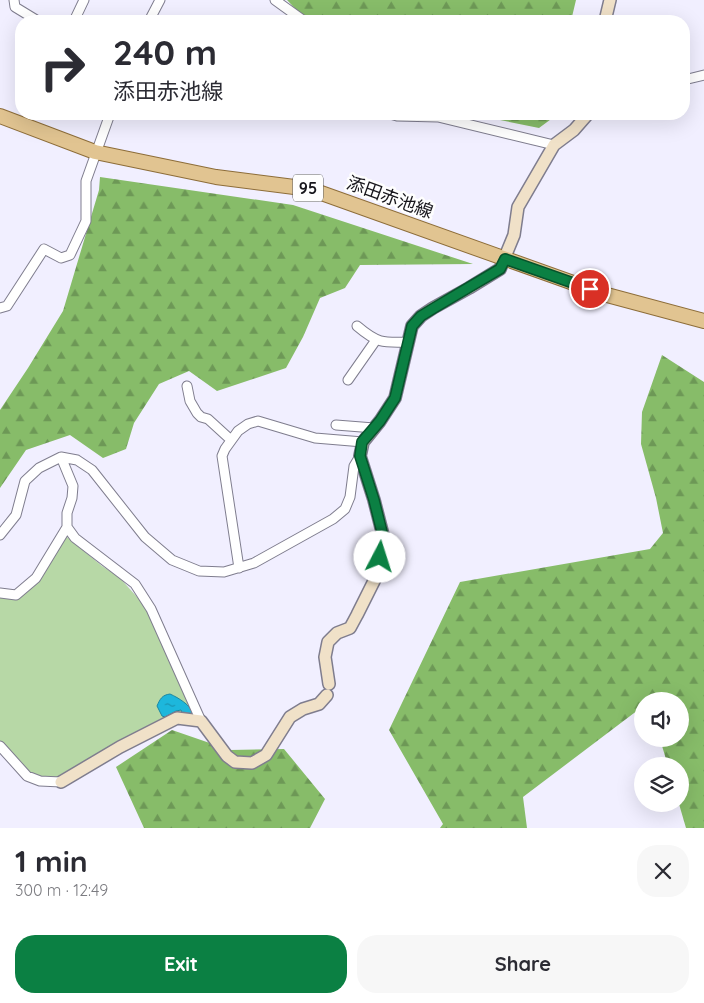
<!DOCTYPE html>
<html lang="en">
<head>
<meta charset="utf-8">
<style>
	body { margin:0; font-family:Quicksand,"Noto Sans JP",sans-serif; background:#f7f7f7; color:#2b2b33; height:100vh; display:flex; flex-direction:column; font-size:19px; white-space:nowrap }
	* { box-sizing:border-box; margin:0 }
	p { font-size:16px; color:#7c7c81 }
	.icon { flex:none; width:28px; height:28px; fill:none; stroke:currentColor; stroke-width:2; stroke-linecap:round; stroke-linejoin:round }
	.map { position:relative; height:828px; overflow:hidden }
	.details { display:flex; flex-direction:column; background:#fff; flex:1 }
	.details>* { flex:none }
	.guide { position:absolute; left:15px; top:15px; width:675px; height:105px; border-radius:20px; box-shadow:0 5px 20px #0002; background:#fff; color:#2b2b33; overflow:hidden }
	.buttons { position:absolute; left:634px; top:692px; display:grid; gap:10px }
	.buttons a { display:grid; place-items:center; width:55px; height:55px; border-radius:50%; background:#fff; box-shadow:0 5px 20px #0002; font-size:25px }
	.pin { position:absolute; display:grid; place-items:center; width:42px; height:42px; color:#fff; margin:-21px; border:2px solid #fff; border-radius:50%; box-shadow:0 1px 5px #0007 }
	.me { position:absolute; width:55px; margin:-28px; rotate:5deg; stroke-linejoin:round; filter:drop-shadow(0 0 4px #0008) }
	.turn { display:flex; align-items:center; gap:18px; height:105px; padding:0 15px; font-size:22px }
	.turn .icon { width:65px; height:65px; stroke-width:2.5 }
	.turn b { display:block; font-size:35px; line-height:42px }
	.round { display:grid; place-items:center; flex:none; width:52px; height:52px; border-radius:20px; background:#f7f7f7 }
	.head { display:flex; align-items:center; justify-content:space-between; height:85px; padding:0 15px }
	h1 { font-size:30px; font-weight:800; line-height:38px }
	.primary-button { display:flex; gap:10px; margin-top:auto; padding:10px 15px }
	.primary-button a { flex:1; height:58px; border-radius:20px; background:#0b8043; color:#fff; font-size:20px; font-weight:800; line-height:58px; text-align:center }
	.primary-button a+a { background:#f7f7f7; color:#2b2b33 }
	.map>svg:first-child { display:block }
	.green { fill:#b7d8a6 }
	.forest { fill:url(#forest-firs) }
	.water { fill:url(#water-ripples); stroke:#1b87a2 }
	.lines { fill:none; stroke-linecap:round; stroke-linejoin:round }
	.street-casing { stroke:#7f7d8e; stroke-width:11 }
	.secondary-casing { stroke:#7f7d8e; stroke-width:14 }
	.primary-casing { stroke:#8d6d39; stroke-width:16 }
	.street { stroke:#fff; stroke-width:9 }
	.secondary { stroke:#f0e1c8; stroke-width:11 }
	.primary { stroke:#e1c491; stroke-width:14 }
	.route-casing { stroke:#07532c; stroke-width:12 }
	.route { stroke:#0b8043; stroke-width:9 }
	.labels { text-anchor:middle; dominant-baseline:central; stroke-width:5; stroke-linejoin:round; paint-order:stroke }
	.shield { fill:#fefefe; stroke:#5c5c60; stroke-width:1 }
	.shield-label { font-size:16px; font-weight:bold; fill:#17161c }
	.street-label { font-size:18px; fill:#17161c; stroke:#fefefe }
</style>
</head>
<body>
<div class="map">
<svg width="704" height="828" viewBox="0 0 704 828">
	<defs>
		<pattern id="forest-firs" width="22" height="20" patternUnits="userSpaceOnUse" patternTransform="scale(1.25)"><rect width="22" height="20" fill="#87bc69"/><path d="M5 1l3.5 6h-7zM16 11l3.5 6h-7z" fill="#6d9856"/></pattern>
		<pattern id="water-ripples" width="26" height="14" patternUnits="userSpaceOnUse" patternTransform="scale(1.25)"><rect width="26" height="14" fill="#1db7dc"/><path d="M2 4q2-2 4 0t4 0M15 11q2-2 4 0t4 0" fill="none" stroke="#1994b2"/></pattern>
	</defs>
	<rect width="100%" height="100%" fill="#f1efff"/>
	<path class="green" d="M67,537L102,566L119,577L147,608L196,714L177,718L61,782L27,776L0,746V593L16,595L36,578Z"/>
	<path class="forest" d="M287,0H576L571,21H307Z
		M470,114H558L539,128Z
		M100,177L293,205L473,264L360,265L345,288L320,298L303,337L286,368L217,391L189,371L159,384L134,423L126,449L103,458L70,435L26,450L0,488V410L28,368L63,311L99,190Z
		M662,355L704,382V828H686L679,804L680,766H668L660,739H680V701H642V707L523,797L527,828H440L443,824L389,730L460,582L650,549L663,533L656,498L641,444L642,412Z
		M172,730L230,750L284,749L325,799L310,828H144L116,767Z"/>
	<path class="water" d="M170,694C179,698 190,705 194,714L191,716L183,715L181,710L176,711L165,717L162,716L157,706C160,699 162,695 170,694Z"/>
	<g class="lines">
		<defs>
			<path id="street" d="M14,0L15,7L38,21
				M275,0L304,21
				M74,21L84,0
				M149,21L160,0
				M684,78L688,79L704,75
				M390,114L397,116L438,117L554,145
				M0,308L7,306L44,249L61,258L70,255L86,221V181L110,114
				M357,326C377,343 382,343 408,342
				M348,380L376,340
				M187,386L190,401L197,413L201,417L208,419L231,440
				M336,425L374,428
				M67,527L75,538L135,584L151,609L201,721
				M0,535L16,515L25,481L39,468L61,457L77,460L92,470L145,537L172,560L199,571L224,572L254,563L333,519L345,509L350,497L354,466L360,456
				M239,568L222,456L225,449L238,431L248,424L258,421L315,438L363,442
				M0,593L16,595L36,578L67,527V513L72,498L73,486L61,457
				M0,746L27,776L40,781L61,782"/>
			<path id="secondary" d="M605,21L610,0
				M329,684L325,657L328,642L337,633L350,628L357,615L377,575L384,539L374,500L360,456L363,442L380,421L395,398L412,326L421,316L433,308L469,288L500,269L514,235L518,207L554,145L574,130L588,114
				M61,782L120,747L177,718L201,721L227,756L235,762L252,763L266,755L290,717L303,709L319,704L327,695"/>
			<path id="primary" d="M0,116L95,152L216,177L310,189L607,295L704,321"/>
		</defs>
		<use href="#street" class="street-casing"/>
		<use href="#secondary" class="secondary-casing"/>
		<use href="#primary" class="primary-casing"/>
		<use href="#street" class="street"/>
		<use href="#secondary" class="secondary"/>
		<use href="#primary" class="primary"/>
	</g>
	<g class="lines">
		<defs>
			<path id="route" d="M380,557L384,540L374,500L360,456L362,442L380,421L395,398L412,326L421,316L434,308L500,269L505,259L590,289"/>
		</defs>
		<use href="#route" class="route-casing"/>
		<use href="#route" class="route"/>
	</g>
	<g class="labels">
		<rect class="shield" x="293" y="174.5" width="30" height="27" rx="4"/>
		<g class="shield-label">
			<text x="308" y="188">95</text>
		</g>
		<g class="street-label">
			<text transform="translate(390 197) rotate(20)">添田赤池線</text>
		</g>
	</g>
</svg>
<div class="buttons">
<a><svg class="icon" aria-label="sound" viewBox="0 0 24 24"><path d="M4 9h4l5-4v14l-5-4H4zM17 9q2 3 0 6"/></svg></a>
<a><svg class="icon" aria-label="layers" viewBox="0 0 24 24"><path d="M12 4l9 5-9 5-9-5zM3 14l9 5 9-5"/></svg></a>
</div>
<div class="pin" style="left:590px;top:289px;background:#d93025"><svg class="icon" aria-label="arrive" viewBox="0 0 24 24"><path d="M6 21V4h12l-3 4 3 4H6"/></svg></div>
<svg class="me" style="left:380px;top:557px" viewBox="-20 -20 40 40"><circle r="19" fill="#fff"/><path d="M0-13L10 11 0 6-10 11z" fill="#0b8043"/></svg>
<div class="guide">
<div class="turn"><svg class="icon" aria-label="right" viewBox="0 0 24 24"><path d="M7 20v-9h11M14 6l5 5-5 5"/></svg><div><b>240 m</b>添田赤池線</div></div>
</div>
</div>
<section class="details">
<div class="head"><div><h1>1 min</h1><p>300 m · 12:49</p></div><a class="round"><svg class="icon" aria-label="close" viewBox="0 0 24 24"><path d="M6 6l12 12M18 6L6 18"/></svg></a></div>
<div class="primary-button"><a>Exit</a><a>Share</a></div>
</section>
</body>
</html>
